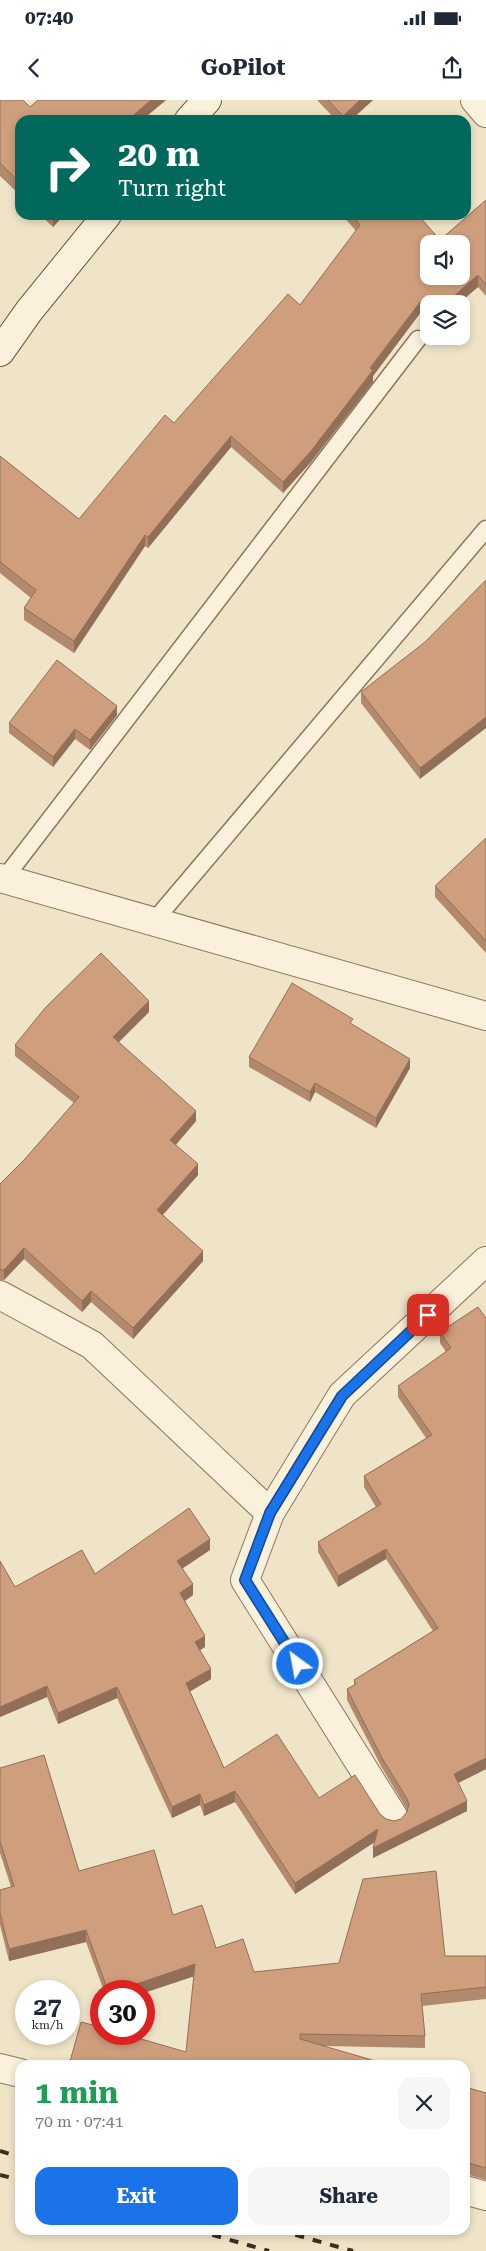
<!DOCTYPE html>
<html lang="en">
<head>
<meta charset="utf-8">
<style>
	body { margin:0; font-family:"Roboto Serif",serif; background:#f6f6f7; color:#1f2937; height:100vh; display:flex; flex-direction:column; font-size:19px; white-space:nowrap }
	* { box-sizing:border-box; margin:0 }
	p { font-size:16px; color:#747a83 }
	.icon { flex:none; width:28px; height:28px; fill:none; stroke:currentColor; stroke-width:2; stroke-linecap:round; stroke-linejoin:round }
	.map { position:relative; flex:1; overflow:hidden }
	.drawer { position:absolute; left:15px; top:1960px; width:455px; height:175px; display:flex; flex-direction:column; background:#fff; border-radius:15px; box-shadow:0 2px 8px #0003 }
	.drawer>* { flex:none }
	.guide { position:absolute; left:15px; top:15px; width:456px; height:105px; border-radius:15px; box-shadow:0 2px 8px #0003; background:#00695c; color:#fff; overflow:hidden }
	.fabs { position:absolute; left:420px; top:135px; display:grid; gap:10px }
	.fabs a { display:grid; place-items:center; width:50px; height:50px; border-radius:10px; background:#fff; box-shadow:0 2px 8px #0003; font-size:25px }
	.speed { position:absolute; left:15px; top:1880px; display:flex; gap:10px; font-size:25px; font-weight:700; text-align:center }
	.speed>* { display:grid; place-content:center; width:65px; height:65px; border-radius:50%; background:#fff; box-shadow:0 2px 8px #0003; line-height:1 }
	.speed small { font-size:12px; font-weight:400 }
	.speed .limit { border:8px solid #d22; background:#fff; color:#111 }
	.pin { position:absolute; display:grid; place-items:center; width:42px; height:42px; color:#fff; margin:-21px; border-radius:10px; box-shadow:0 2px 8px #0006 }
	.me { position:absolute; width:55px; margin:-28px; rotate:328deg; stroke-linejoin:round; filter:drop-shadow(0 0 4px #0008) }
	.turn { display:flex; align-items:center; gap:18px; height:105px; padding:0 20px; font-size:22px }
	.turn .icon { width:65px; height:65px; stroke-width:2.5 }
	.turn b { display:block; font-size:35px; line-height:42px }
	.round { display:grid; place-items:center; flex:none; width:52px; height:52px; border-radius:15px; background:#f6f6f7 }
	.headline { display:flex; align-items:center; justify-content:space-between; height:85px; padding:0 20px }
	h1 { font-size:30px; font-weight:700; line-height:38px; color:#1e9e55 }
	.primary-button { display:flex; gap:10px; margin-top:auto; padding:10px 20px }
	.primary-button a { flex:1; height:58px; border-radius:15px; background:#1a73e8; color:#fff; font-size:20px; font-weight:700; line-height:58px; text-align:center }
	.primary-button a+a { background:#f6f6f7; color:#1f2937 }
	.status { display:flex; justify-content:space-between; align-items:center; height:35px; padding:0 25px; background:#fff; direction:ltr }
	.status svg { height:14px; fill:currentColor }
	header { display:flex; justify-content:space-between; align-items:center; height:65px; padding:0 20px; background:#fff; font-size:22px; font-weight:700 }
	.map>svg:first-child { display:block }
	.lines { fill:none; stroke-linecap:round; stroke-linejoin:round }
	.lane-casing { stroke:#8d765c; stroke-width:19 }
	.street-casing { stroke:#8d765c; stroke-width:30 }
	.secondary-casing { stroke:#6f573f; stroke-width:30 }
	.lane { stroke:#faf1dc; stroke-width:16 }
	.street { stroke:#faf1dc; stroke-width:28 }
	.secondary { stroke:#faf1dc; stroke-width:28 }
	.rail { stroke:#3d2e20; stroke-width:4; stroke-dasharray:9 9; stroke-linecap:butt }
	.wall { fill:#b2896c }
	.shaded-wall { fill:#916f58 }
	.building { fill:#cf9f7d; stroke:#916f58; fill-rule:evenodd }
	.route-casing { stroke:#114b97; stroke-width:12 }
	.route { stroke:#1a73e8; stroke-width:9 }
</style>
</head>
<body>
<div class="status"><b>07:40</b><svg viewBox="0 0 49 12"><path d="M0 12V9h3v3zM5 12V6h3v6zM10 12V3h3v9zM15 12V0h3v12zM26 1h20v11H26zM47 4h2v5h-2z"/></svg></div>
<header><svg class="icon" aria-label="back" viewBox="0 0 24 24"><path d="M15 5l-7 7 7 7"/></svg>GoPilot<svg class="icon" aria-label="share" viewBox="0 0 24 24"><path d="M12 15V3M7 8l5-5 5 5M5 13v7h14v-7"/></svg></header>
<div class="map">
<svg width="486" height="2151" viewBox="0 0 486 2151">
	<rect width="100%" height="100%" fill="#f0e4c8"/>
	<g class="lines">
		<defs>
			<path id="lane" d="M4,779L418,239
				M154,821L486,429"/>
			<path id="street" d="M475,0L486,13
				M0,778L486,916
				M0,1195L92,1245L270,1413
				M393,1716L245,1480L270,1413L342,1295L486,1161
				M0,1968L20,1973
				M465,2090L486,2096"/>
			<path id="secondary" d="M189,20L207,0
				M0,252L29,211L107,115"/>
		</defs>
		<use href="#lane" class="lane-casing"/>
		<use href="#street" class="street-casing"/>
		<use href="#secondary" class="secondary-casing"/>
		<use href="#lane" class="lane"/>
		<use href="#street" class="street"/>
		<use href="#secondary" class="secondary"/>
		<path class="rail" d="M0,2051L20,2057
			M0,2075L20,2080
			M195,2130L269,2151
			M278,2130L353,2151"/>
	</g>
	<path class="wall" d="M0,0L30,7L166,0L142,20H20V95L0,76Z
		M317,0H373L351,20H336Z
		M486,100V196L478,187L458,204H429V214L424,208L373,276V282L311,362L283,393L231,347L148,448L145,446L74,553L24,520V508L31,498L0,473V356L79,419L174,323L300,205L356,131L342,115H418L440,140Z
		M40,115H64L53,127Z
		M425,542L420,679L361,603V592Z
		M117,615L90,650L75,639L53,667L9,633V623Z
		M486,738V853L435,797V786Z
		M149,912L118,942L196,1021L176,1045L198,1075L163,1115L203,1161L133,1239L91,1202L82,1212L24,1159L4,1180L0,1181V1084L24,1060L74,1003L15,956V945Z
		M353,925L410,968L376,1028L315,992L310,1002L249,967V957Z
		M478,1207L486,1669L458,1683L467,1711L373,1758L374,1742L295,1794L235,1702L204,1716L200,1705L172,1718L117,1598L58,1624L47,1597L0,1617V1461L15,1487L95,1474L210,1450L183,1468L193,1495L185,1501L205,1547L200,1550L211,1579L190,1591L224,1668L319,1698L380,1714L386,1719L394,1721L401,1719L407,1712L406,1708L382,1668L347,1600V1589L354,1585V1580L433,1531L386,1459L338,1487L318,1452V1442L376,1407L364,1387V1376L426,1338L398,1297V1286L446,1252L440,1243V1232Z
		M0,1668L79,1771L173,1815L216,1848L254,1872L445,1856H486V1899L422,1906L425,1936V1948L324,1946L186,1952L194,1876L144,1891H104L86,1842L9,1861L0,1825V1790L11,1787L0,1753Z
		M465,1987L486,1993V2080L469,2075L465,2076Z"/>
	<path class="shaded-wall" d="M151,0H166L142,20H128Z
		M360,0H373L351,20H343V16Z
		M53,115H64L53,127Z
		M478,175V187L458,204H445Z
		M424,197V208L373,276V282L311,362L283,393V382Z
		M231,336V347L148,448V437Z
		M145,435V446L74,553V541Z
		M117,606V615L90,650V640Z
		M486,617V628L420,679V668Z
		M75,629V639L53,667V657Z
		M149,901V912L113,948V937Z
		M410,959V968L376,1028V1018Z
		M315,983V992L310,1002V992Z
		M196,1011V1021L170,1051V1040Z
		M198,1064V1075L157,1121V1110Z
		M24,1148V1159L4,1180V1170Z
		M203,1151V1161L133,1239V1228Z
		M91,1191V1202L82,1212V1201Z
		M210,1439V1450L177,1472V1461Z
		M386,1449V1459L338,1487V1476Z
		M193,1484V1495L180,1504V1493Z
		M205,1536V1547L195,1553V1542Z
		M211,1569V1579L186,1594V1583Z
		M47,1586V1597L0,1617V1607Z
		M117,1587V1598L58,1624V1613Z
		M486,1658V1669L454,1685V1674Z
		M235,1691V1702L204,1716V1705Z
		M200,1694V1705L172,1718V1707Z
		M467,1701V1711L373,1758V1748Z
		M378,1729V1740L295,1794V1783Z
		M86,1830V1842L9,1861V1849Z
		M195,1864V1876L144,1893V1891H116Z"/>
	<path class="building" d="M0,0H23L30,7L38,0H151L128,20H20V83L0,63Z
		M328,0H360L343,16Z
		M486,100V185L478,175L445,204H430L424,197L370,268L373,270L311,351L283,382L231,336L148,437L145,435L74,541L24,508L36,490L0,462V356L79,419L165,315L174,323L288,194L300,205L360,125L352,115H418L440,140ZM429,144H461V176H429Z
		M486,480V617L420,668L361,592L425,542Z
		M57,560L117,606L90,640L75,629L53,657L9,623Z
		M486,738V841L435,786Z
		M101,853L149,901L113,937L196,1011L170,1040L198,1064L157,1110L203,1151L133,1228L91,1191L82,1201L24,1148L4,1170H0V1084L24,1060L79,997L15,945L45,908Z
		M292,883L353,919L350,923L410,959L376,1018L315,983L310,992L249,957Z
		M478,1207L486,1218V1658L454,1674L467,1701L373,1748L378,1729L295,1783L235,1691L204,1705L200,1694L172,1707L117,1587L58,1613L47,1586L0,1607V1461L15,1487L82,1450L95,1474L189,1408L210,1439L177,1461L193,1484L180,1493L205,1536L195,1542L211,1569L186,1583L224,1668L277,1634L319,1698L355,1675L380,1714L386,1719L394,1721L401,1719L407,1712L409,1704L406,1697L382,1658L347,1589L356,1584L354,1580L438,1528L386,1449L338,1476L318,1442L381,1404L364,1376L432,1335L398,1286L451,1248L440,1232Z
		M44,1655L79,1771L154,1750L173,1815L202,1805L216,1848L243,1839L254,1872L339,1863L363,1779L436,1771L445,1856H486V1887L421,1894L425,1936L300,1934V1939L389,1965H69L81,1922L101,1927V1934H124L186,1952L195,1864L116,1891H108L86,1830L9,1849L0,1813V1790L14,1786L0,1741V1668Z
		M465,1987L486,1993V2068L469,2063L465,2064Z"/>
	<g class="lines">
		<defs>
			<path id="route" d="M298,1564L245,1480L270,1413L342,1296L428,1215"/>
		</defs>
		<use href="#route" class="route-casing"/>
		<use href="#route" class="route"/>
	</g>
</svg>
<div class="fabs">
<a><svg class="icon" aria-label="sound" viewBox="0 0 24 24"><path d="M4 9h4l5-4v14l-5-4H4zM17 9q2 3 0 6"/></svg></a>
<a><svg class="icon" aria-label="layers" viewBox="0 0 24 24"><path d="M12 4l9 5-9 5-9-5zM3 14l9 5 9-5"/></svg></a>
</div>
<div class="speed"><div>27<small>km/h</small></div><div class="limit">30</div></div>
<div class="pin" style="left:428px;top:1215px;background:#d93025"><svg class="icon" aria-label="arrive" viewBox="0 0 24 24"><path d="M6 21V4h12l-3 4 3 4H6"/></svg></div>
<svg class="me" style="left:298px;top:1564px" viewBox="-20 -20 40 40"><circle r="17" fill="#1a73e8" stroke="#fff" stroke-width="3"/><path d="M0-11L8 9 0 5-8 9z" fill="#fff"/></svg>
<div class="guide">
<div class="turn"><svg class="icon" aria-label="right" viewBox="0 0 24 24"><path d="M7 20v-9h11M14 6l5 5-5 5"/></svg><div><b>20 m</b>Turn right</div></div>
</div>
<section class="drawer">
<div class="headline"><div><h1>1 min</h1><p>70 m · 07:41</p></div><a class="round"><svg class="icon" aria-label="close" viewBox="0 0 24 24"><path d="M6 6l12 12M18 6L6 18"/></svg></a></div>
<div class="primary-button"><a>Exit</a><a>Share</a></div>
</section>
</div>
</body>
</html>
